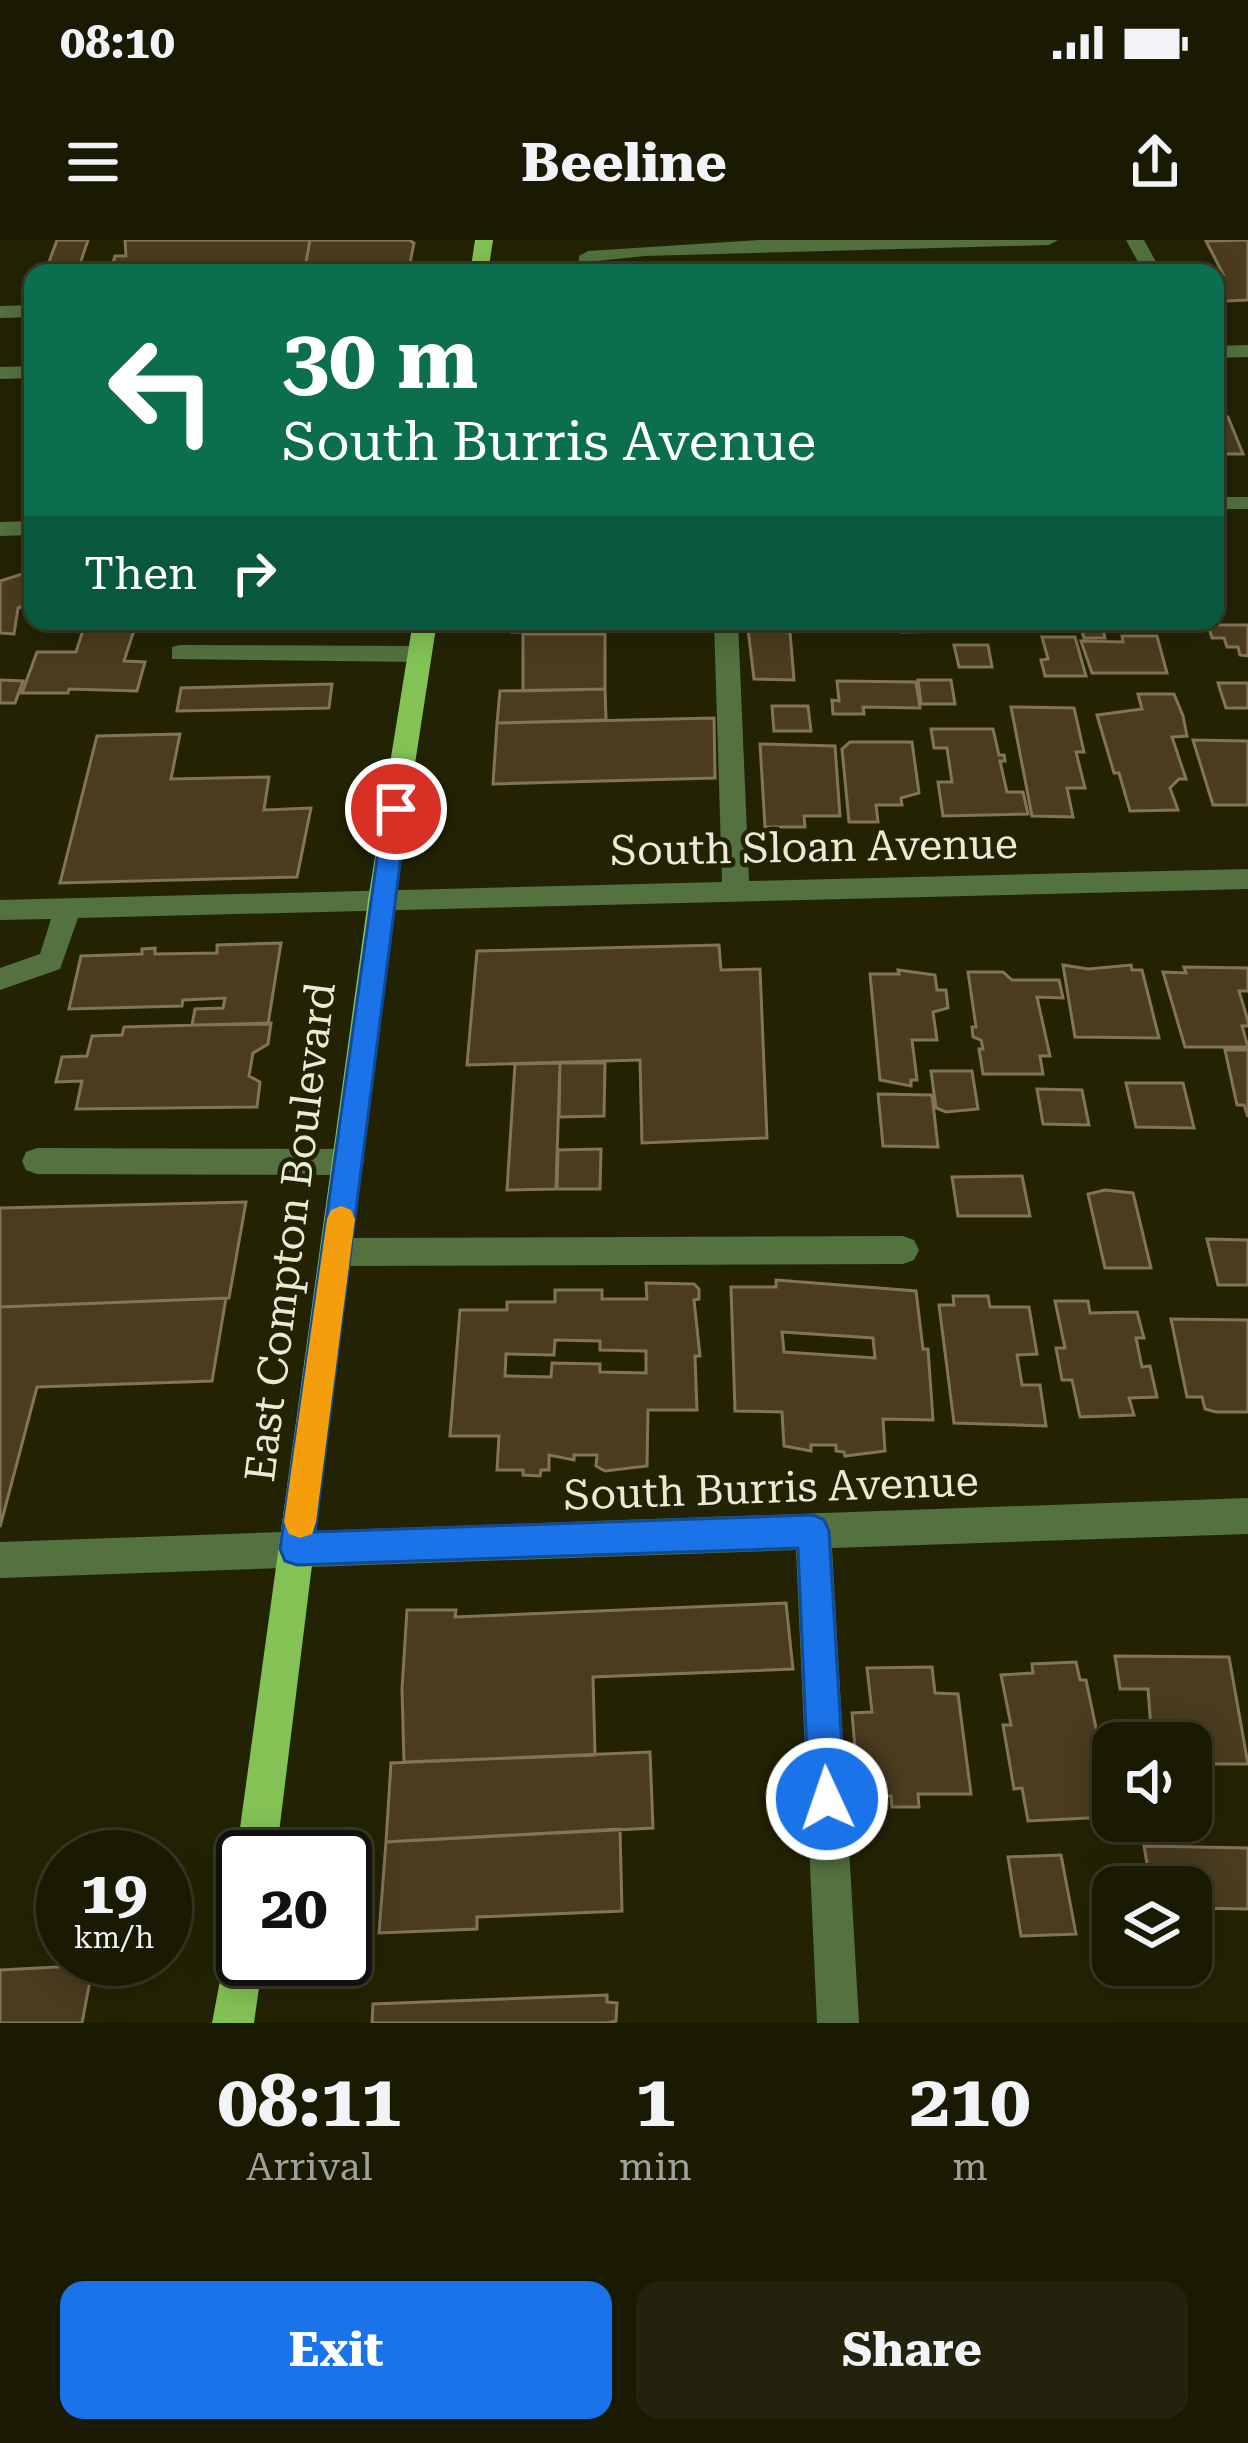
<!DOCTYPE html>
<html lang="en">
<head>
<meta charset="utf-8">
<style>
	body { margin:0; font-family:"Roboto Serif",serif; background:#23230d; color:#f1f3f6; height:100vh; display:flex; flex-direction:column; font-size:45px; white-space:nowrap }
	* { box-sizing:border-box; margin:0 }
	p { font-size:39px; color:#9fa19a }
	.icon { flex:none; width:66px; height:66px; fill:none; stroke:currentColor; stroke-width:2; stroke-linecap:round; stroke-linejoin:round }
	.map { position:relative; height:1783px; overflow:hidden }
	.panel { display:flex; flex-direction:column; background:#1a1a03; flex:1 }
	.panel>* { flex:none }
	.hud { position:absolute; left:24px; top:24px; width:1200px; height:366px; border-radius:24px; box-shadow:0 6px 30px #0003,0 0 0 3px #383825; background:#0b6e4f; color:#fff; overflow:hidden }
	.buttons { position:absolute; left:1092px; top:1482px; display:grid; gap:24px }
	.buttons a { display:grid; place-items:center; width:120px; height:120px; border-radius:24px; background:#1a1a03; box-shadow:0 6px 30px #0003,0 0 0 3px #383825; font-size:60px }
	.speed { position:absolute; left:36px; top:1590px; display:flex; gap:24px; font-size:60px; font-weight:700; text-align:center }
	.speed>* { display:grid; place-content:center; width:156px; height:156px; border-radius:50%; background:#1a1a03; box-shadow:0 6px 30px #0003,0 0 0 3px #383825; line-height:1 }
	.speed small { font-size:30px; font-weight:400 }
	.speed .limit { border:6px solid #111; border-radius:18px; background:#fff; color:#111 }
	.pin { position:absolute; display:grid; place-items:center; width:102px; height:102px; color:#fff; margin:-51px; border:6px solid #fff; border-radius:50%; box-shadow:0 3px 12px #0007 }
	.me { position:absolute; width:132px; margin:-66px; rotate:357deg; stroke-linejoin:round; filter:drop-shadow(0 0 9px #0008) }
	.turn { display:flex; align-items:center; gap:42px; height:252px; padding:0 60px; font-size:54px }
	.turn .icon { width:156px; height:156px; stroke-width:2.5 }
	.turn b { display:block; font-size:84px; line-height:102px }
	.then { display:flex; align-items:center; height:114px; padding:0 60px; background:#0003; gap:24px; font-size:45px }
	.eta { display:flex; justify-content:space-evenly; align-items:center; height:204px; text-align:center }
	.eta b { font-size:72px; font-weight:700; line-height:84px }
	.action { display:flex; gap:24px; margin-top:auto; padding:24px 60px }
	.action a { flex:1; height:138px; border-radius:24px; background:#1a73e8; color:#fff; font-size:48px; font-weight:700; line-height:138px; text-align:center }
	.action a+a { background:#23230d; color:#f1f3f6 }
	.status { display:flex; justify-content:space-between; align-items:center; height:84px; padding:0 60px; background:#1a1a03; direction:ltr }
	.status svg { height:33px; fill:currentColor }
	header { display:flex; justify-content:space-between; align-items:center; height:156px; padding:0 60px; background:#1a1a03; font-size:54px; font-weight:700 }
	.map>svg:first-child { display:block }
	.building { fill:#4b3c1f; stroke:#847456; stroke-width:3; fill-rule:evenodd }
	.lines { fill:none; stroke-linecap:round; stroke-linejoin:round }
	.minor { fill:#53723f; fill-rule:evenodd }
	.major { fill:#83c355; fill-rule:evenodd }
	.route { fill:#1a73e8; stroke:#114b97; stroke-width:3 }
	.slow { fill:#f59e0b }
	.labels { text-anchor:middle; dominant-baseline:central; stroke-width:9; stroke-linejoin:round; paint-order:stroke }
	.street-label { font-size:42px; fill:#e9ead8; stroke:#232304 }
</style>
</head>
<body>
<div class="status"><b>08:10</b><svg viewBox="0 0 49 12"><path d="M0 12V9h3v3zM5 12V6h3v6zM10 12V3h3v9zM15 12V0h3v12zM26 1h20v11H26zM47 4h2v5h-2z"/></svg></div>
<header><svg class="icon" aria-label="menu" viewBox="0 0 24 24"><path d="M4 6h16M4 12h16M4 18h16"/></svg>Beeline<svg class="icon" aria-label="share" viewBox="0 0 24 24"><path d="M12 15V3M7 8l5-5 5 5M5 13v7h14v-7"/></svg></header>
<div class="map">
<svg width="1248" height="1783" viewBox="0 0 1248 1783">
	<rect width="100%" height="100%" fill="#232304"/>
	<path class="building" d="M57,0H88L77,33H45Z
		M125,0H310L304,33H110L115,16H126Z
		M310,0H409L414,3L408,33H304Z
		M1248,0V60L1226,61L1215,39V34H1223L1206,1Z
		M1114,25L1118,33H907L906,29Z
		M835,27L837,33H656L661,30Z
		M1215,177H1228L1243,214H1215Z
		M25,333L31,336L27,351H33V363L18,368L14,394L0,393V341Z
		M86,381H137L124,421L145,422L137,451L69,449L68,453H22L37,412H76Z
		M512,381H612L613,391L512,392Z
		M747,381H775V391L790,392L794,440L754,439Z
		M874,381H950L953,391L901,392L899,385H874Z
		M1079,381H1101L1105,398H1084Z
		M1208,385H1248V416L1240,415L1238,407H1227L1224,398H1212Z
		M523,394H605V449L523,451Z
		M1122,396H1157L1167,433H1092L1081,401L1123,402Z
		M1042,397H1075L1086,436H1045L1041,420L1048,419Z
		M954,405H988L992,427H959Z
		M0,440L23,441L15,463H0Z
		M918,440H951L955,464H921Z
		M837,441L916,442L920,468L863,467L864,474H833L832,460L839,461Z
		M1218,443H1248V468H1226Z
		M332,444L329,468L177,471L181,448Z
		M605,449L606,480L497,483L500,451Z
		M1138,454H1174L1183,476L1187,496L1172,497L1186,539H1179L1170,548L1178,570L1130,571L1119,533H1114L1097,475L1142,469Z
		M772,466H808L811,491H774Z
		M1011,467L1074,468L1084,512H1076L1085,548H1067L1073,577L1032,576Z
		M714,478L715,538L493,544L497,483Z
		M931,489H993L999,515H1004L1005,521H1000L1007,552H1023L1028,574L943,576L938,542H952L947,508H934Z
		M180,494L171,539L269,537L264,570L311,568L297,637L60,643L97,496Z
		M1193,500L1248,501V565H1213Z
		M850,502H912L919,553L901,558L902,565H876L878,582H849L842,509Z
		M760,504L835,506L840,576H804L805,587H765Z
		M281,703L268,784L192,785L195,769L223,768L225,758L183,760L182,766L69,769L81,716L142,714V709L155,708V714L217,713V705Z
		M719,705L721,730L760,729L767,898L642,903L640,820L467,825L477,711Z
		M1063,725L1088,729L1131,725L1132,730H1142L1159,798L1075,797Z
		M1184,727L1248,728V751H1239L1248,781V786H1242L1248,807H1185L1163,732L1186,733Z
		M898,730L935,735L937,750H946L948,768L933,772L937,800H912L917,840H911V846L880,840L870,734H899Z
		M968,732H1003L1012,740H1059L1063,758L1037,757L1050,816H1040L1043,834H983L979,809H983L981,800L973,797L972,787H976Z
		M271,783L268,804L253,813L249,836L260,842L257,867L76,869L82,841L56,842L62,817L87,816L92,796L122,795L124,787Z
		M1225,810H1248V877L1244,865H1237Z
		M560,823L556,949L507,950L515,824Z
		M560,823H605L604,876L559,877Z
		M931,831H972L978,869L946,872L936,868Z
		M1126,843H1183L1194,888L1136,887Z
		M1037,849L1082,850L1089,885L1043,884Z
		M878,854L932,855L938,907L883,906Z
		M601,909L600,949H557L558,910Z
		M1022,936L1030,976H958L952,937Z
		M1105,950L1133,953L1151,1028H1105L1088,954Z
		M246,962L229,1058L0,1067V968Z
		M1207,999L1248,1000V1045H1218Z
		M776,1040L916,1051L923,1109H928L933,1180L883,1179L885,1211L845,1216L844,1212L836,1211V1205H811V1211L784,1206L782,1172L735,1171L731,1047H776ZM782,1092L873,1098L875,1118L784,1112Z
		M646,1043L694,1044L699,1049V1059L694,1060L700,1116H695L697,1170H648L647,1226L605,1231L596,1226L597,1215H574V1220L549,1215V1230H541L540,1236L523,1235V1230H497L499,1196H450L460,1070H507V1062H555V1050H602V1059H647ZM555,1100L600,1101V1110L646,1111V1133L600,1132V1124L552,1123L551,1137L505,1136L506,1114L554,1115Z
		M953,1056H988L990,1067H1029L1037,1114L1017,1115L1022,1145H1040L1046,1186L954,1183L939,1065H954Z
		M226,1058L212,1141L37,1147L0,1287V1067Z
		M1055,1061H1088L1090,1073L1137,1072L1144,1098H1136L1142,1127L1150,1126L1157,1157L1129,1158L1134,1175L1080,1177L1072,1140H1062L1056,1108H1065Z
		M1171,1079L1248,1080V1172H1216L1205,1169L1202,1157H1187Z
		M786,1363L793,1429L593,1437L595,1515L404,1522L402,1449L407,1370H456L455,1377Z
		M1115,1416L1229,1417L1248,1524H1193L1197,1544H1203L1205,1554H1194L1195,1560H1191V1503L1152,1502L1148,1449H1120Z
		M1076,1422L1080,1440H1086L1106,1536H1099L1108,1577L1028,1581L1022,1548L1014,1549L1003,1485H1011L1001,1435L1033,1433L1032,1424Z
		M932,1427L935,1453L958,1454L971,1554H918L919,1567H892L891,1556L859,1557L852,1473L872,1472L867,1428Z
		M650,1512L653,1588L386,1602L391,1523Z
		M620,1589L622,1671L477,1677V1689L379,1693L386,1602Z
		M1144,1606L1248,1608V1669L1191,1668V1647H1151Z
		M1061,1615L1076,1694L1021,1696L1008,1617Z
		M93,1725L82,1783H0V1730Z
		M607,1755V1762L617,1763L616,1781L606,1783H372L373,1764Z"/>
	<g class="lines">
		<path class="minor" d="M760,0H1058L1049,5L645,16L597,21V33H579V16L588,11Z
			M1126,0H1144L1162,33H1144Z
			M33,65V77L0,78V66Z
			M1248,105V117L1215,118V106Z
			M33,126V138L0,139V127Z
			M1215,257H1248V269H1215Z
			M33,281V295L0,296V282Z
			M714,381H738L749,641L1248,629V649L78,678L60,729L0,750V728L40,714L51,679L0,680V660L722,642Z
			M180,405L420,406L432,414L420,422L172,419V407Z
			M37,908L349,909L360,913L364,922L360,931L349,935L37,934L26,930L22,921L26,912Z
			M903,996L914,1000L919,1010L914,1020L903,1024L337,1026L326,1022L321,1012L326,1002L337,998Z
			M1248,1258V1294L832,1308L859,1783H817L796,1310L0,1338V1302Z"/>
		<path class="major" d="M475,0H493L488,33H470Z
			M413,381H437L394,660L276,1617H243V1632L236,1617L368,660Z
			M243,1692V1719H263L254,1783H212L228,1698Z"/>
	</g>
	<path class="route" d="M396,561L407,569L315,1292L813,1275L824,1280L829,1291L845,1559L839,1572L827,1577L814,1572L809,1559L798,1308L297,1325L285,1321L280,1309L384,569Z"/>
	<path class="slow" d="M341,966L351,970L355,979L316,1282L312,1294L300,1298L289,1294L284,1282L327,979L331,970Z"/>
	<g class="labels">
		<g class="street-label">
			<text transform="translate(814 607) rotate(-1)">South Sloan Avenue</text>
			<text transform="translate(290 992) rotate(-83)">East Compton Boulevard</text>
			<text transform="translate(771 1248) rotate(-2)">South Burris Avenue</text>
		</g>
	</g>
</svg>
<div class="buttons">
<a><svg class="icon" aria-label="sound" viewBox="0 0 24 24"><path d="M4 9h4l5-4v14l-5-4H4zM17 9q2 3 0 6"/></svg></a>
<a><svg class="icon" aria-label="layers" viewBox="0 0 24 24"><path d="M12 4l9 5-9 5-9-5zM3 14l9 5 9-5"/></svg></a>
</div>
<div class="speed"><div>19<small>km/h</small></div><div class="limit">20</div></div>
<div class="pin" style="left:396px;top:569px;background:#d93025"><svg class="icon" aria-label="arrive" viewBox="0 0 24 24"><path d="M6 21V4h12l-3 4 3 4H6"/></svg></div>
<svg class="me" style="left:827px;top:1559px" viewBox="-20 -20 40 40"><circle r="17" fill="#1a73e8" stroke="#fff" stroke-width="3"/><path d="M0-11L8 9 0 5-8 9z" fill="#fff"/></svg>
<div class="hud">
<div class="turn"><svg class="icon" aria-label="left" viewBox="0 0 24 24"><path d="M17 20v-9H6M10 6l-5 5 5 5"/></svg><div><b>30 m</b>South Burris Avenue</div></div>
<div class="then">Then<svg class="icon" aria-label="right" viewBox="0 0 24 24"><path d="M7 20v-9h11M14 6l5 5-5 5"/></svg></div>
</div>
</div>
<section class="panel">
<div class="eta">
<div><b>08:11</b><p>Arrival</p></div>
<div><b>1</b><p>min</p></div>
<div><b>210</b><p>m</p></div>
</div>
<div class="action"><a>Exit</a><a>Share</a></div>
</section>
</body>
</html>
